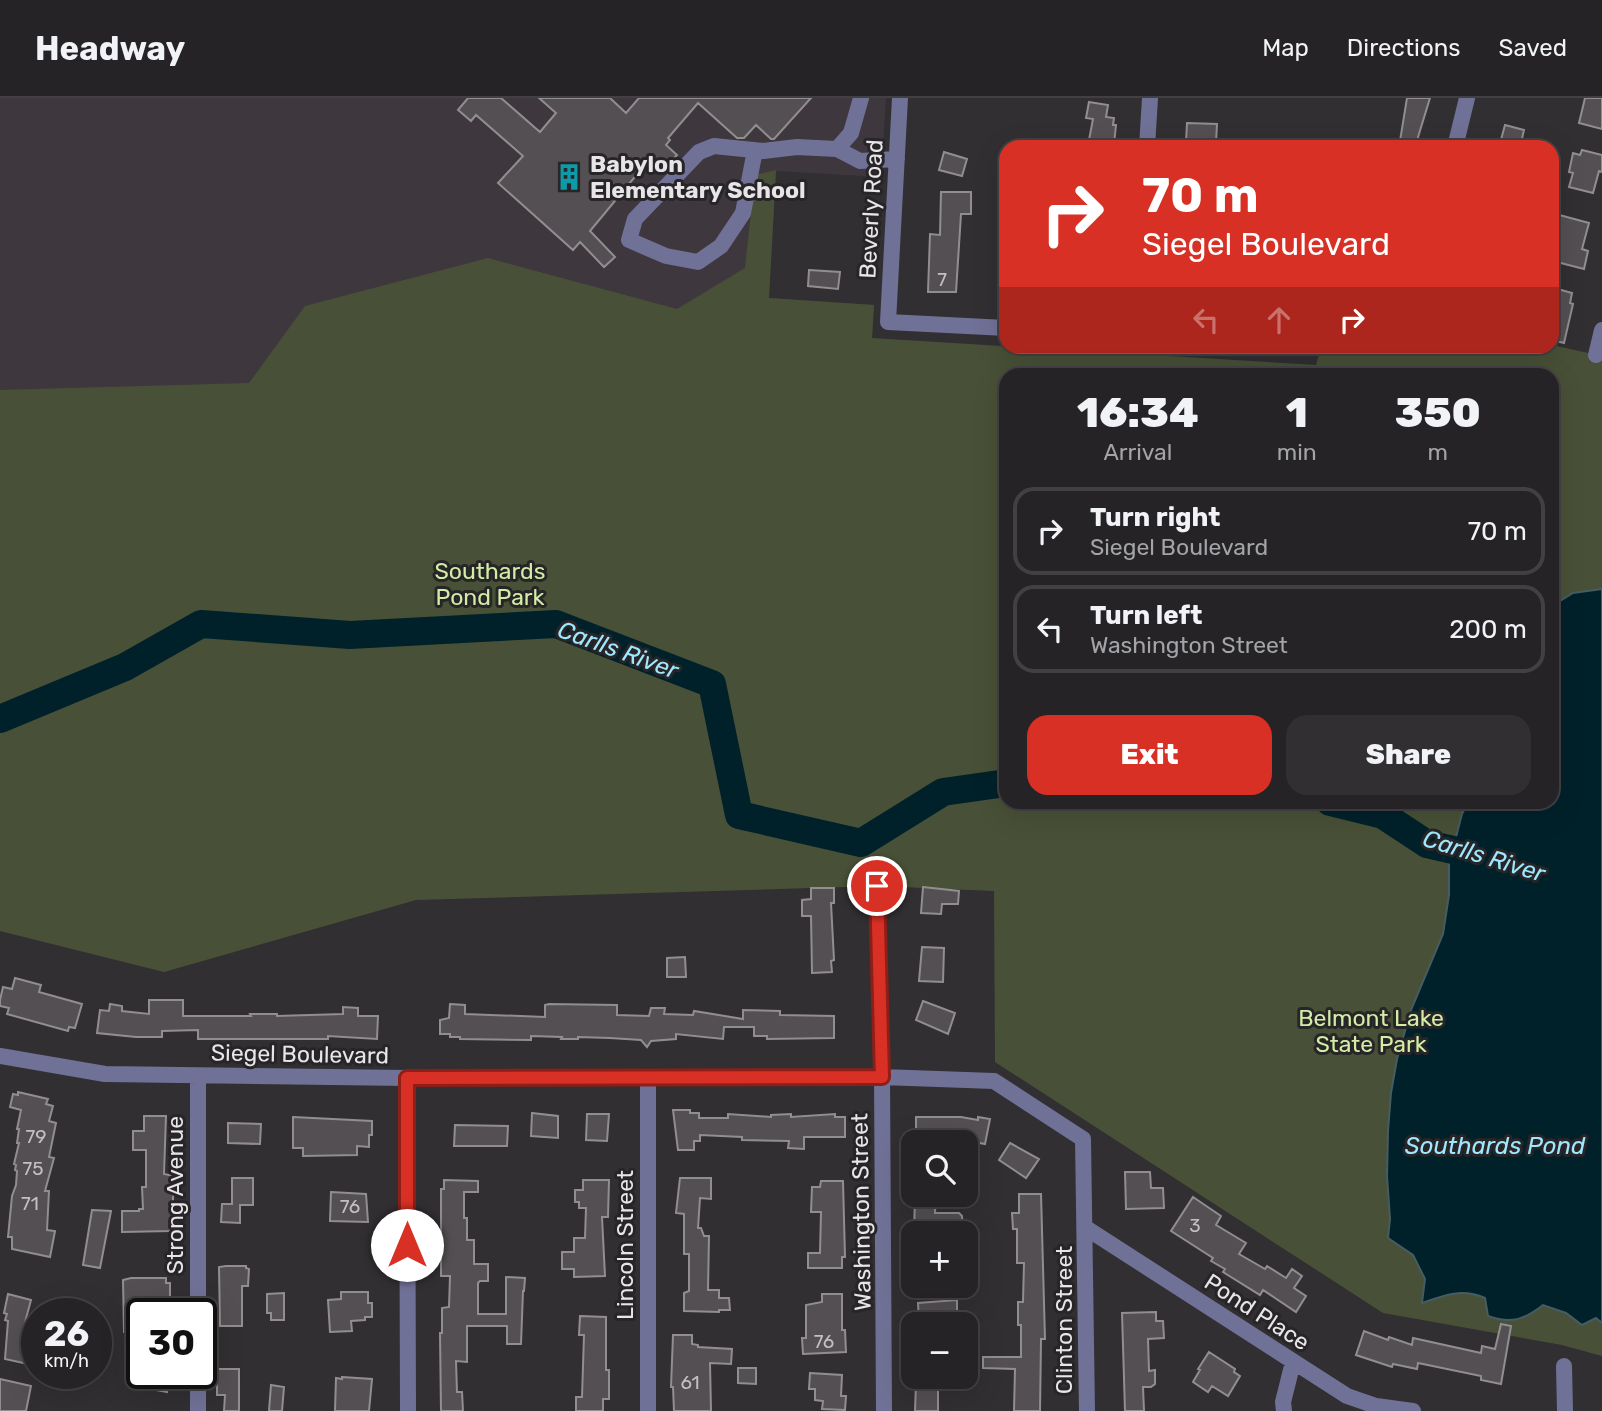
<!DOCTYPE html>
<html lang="en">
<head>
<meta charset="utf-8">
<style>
	body { margin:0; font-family:Rubik,sans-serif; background:#312f32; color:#f1f3f6; height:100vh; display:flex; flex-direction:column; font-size:26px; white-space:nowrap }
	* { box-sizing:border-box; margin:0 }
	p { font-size:23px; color:#a3a4a7 }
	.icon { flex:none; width:38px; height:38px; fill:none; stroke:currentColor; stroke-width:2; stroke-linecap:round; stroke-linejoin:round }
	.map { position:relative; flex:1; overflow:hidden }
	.sheet { position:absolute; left:999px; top:270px; width:560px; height:441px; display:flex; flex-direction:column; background:#252326; border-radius:21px; box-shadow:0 7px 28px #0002,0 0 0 2px #424043 }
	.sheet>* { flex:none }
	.hud { position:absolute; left:999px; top:42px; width:560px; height:214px; border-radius:21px; box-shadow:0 7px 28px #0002,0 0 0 2px #424043; background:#d93025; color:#fff; overflow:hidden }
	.buttons { position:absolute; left:901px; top:1032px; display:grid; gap:14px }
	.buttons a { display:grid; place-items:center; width:77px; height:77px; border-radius:14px; background:#252326; box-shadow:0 7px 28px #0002,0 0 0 2px #424043; font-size:35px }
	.speed { position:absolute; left:21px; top:1200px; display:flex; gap:14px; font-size:35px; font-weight:700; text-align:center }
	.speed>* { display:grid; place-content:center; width:91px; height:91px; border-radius:50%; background:#252326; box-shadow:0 7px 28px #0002,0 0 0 2px #424043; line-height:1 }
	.speed small { font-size:18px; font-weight:400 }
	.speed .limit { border:4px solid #111; border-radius:10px; background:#fff; color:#111 }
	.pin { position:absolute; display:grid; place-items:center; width:60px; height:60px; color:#fff; margin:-30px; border:4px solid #fff; border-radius:50%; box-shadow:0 2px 7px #0007 }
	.me { position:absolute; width:77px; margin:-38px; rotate:0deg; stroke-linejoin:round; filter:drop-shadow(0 0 5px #0008) }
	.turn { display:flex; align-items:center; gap:24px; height:147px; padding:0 28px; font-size:32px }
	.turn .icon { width:91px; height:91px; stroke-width:2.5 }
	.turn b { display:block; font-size:49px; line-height:60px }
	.lanes { display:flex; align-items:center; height:66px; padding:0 28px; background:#0003; justify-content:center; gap:35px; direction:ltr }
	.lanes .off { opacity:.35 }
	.eta { display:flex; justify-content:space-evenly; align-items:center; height:119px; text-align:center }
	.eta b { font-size:42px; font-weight:800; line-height:49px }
	.primary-button { display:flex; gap:14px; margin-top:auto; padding:14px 28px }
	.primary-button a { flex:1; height:80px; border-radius:21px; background:#d93025; color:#fff; font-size:28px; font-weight:800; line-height:80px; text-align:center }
	.primary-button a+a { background:#312f32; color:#f1f3f6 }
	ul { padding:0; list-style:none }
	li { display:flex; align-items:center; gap:21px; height:88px; margin:0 14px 10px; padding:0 14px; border:4px solid #424043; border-radius:21px }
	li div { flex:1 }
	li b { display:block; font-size:26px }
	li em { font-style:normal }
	header { display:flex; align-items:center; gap:42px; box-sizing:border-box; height:98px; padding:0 35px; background:#252326; border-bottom:2px solid #424043 }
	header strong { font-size:33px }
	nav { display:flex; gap:38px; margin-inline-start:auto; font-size:24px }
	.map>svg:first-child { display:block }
	.built { fill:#3e373e }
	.green { fill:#485137; fill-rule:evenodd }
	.water { fill:#01212a; stroke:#465c63; stroke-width:2 }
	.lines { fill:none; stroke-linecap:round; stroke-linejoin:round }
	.river { stroke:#01212a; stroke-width:28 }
	.building { fill:#534f52; stroke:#918e90; stroke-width:2 }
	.minor { stroke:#707196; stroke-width:16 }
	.route-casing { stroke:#8d1f18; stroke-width:18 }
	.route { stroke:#d93025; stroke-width:12 }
	.labels { text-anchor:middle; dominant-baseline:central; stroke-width:6; stroke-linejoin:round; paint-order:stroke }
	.number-label { font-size:19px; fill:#c2c0c2 }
	.poi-label { font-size:23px; font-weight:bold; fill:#e7e5e7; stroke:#272528; text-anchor:start }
	.street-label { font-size:23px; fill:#e7e5e7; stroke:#272528 }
	.park-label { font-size:23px; fill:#d2eda5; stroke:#272528 }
	.water-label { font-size:24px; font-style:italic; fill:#9ee7fd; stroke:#272528 }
</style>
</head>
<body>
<header>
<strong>Headway</strong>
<nav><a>Map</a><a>Directions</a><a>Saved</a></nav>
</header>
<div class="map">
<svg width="1602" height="1313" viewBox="0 0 1602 1313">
	<rect width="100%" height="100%" fill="#312f32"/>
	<path class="built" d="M0,0H886L881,79L776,73L769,200L874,207L864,382L0,305Z"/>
	<path class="green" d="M776,72L769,200L874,207L872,240L1316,267L1321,248L1552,247L1602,258V1258L1562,1247L1383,1215L995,964L994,793L877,788L416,802L164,874L0,833V292L249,285L305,208L488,160L677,211L745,170L755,77ZM1006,276H1552V704H1006Z"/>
	<path class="water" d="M1602,491V1225L1596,1220L1582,1227L1566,1215L1543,1207C1524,1222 1511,1226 1488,1218L1485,1200C1462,1190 1444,1197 1422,1205L1425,1181L1413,1157L1388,1140L1390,1121L1387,1078L1388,1033L1391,995L1397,961L1411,912L1443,836L1449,797V766L1462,716L1468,704H1552V508L1573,495Z"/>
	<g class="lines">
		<path class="river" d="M0,621L125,569L201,526L350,537L556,526L712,586L739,717L861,745L943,694L1006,685
			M1330,704L1383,717L1427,746L1488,760"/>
	</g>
	<path class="building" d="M468,0H501L540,34L556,15L539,0H610L626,15L639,0H811L774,41H771L756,27L744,40H737L698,5L668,40L670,42L666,47L677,57L663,72L653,63L646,72L643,69L590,133L615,159L604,169L580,144L573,152L498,85L523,58L476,17L471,23L458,12Z
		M1407,0H1430L1415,49H1399Z
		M1585,0H1602V31L1579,25Z
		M1089,4L1108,7L1106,19L1114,20L1113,27H1116L1114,46L1089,42L1093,21L1086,20Z
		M1187,25L1217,26L1216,45L1186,44Z
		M1505,27L1524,32L1520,49H1499Z
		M1582,52L1602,57V74L1599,73L1593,95L1569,89L1573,75L1569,74L1573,55L1580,57Z
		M944,54L967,61L962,78L939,72Z
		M941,94H971V116H961L956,194H928L930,136L940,137Z
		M1552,115L1589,125L1582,151L1588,153L1584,171L1553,163L1556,152L1552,151Z
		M809,172L840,174L838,191L808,188Z
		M1554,190L1572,195L1570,205L1573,206L1564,245L1552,242Z
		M923,789L959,793L958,806H942L941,816L921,815Z
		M811,790H834V805H831L834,862L831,863L832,874L812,875L811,818H802V802L811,801Z
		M922,849L944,850L943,884L919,883Z
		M685,859L686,879H667V860Z
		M15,880L41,887L39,894L82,906L75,930L69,929L68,933L7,916L9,910L0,908V902L3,889L12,891Z
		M149,902H183V918H251L250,916H277V918L343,916V909L358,910V918H378L377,941L328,938V941H198V932L162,933V939H136L97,935L100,912L109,913L110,906L122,908V913L149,916Z
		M923,903L955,915L948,936L916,922Z
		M450,906L465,907V916L545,919V907L549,906L617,907V917L649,918L651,910H665L664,916L693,917L694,913L743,921V912L780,913V917L834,918V940L767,941V938H754V929H724L723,941L676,936V941L651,943L647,949L641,942L610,940L578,939V941H561L562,939L531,938V942L460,941V939H450V936H440V922L449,920Z
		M18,994L48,1001L46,1006L53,1008L49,1023L56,1025L49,1059L54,1060L45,1093H49L47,1132L55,1133L50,1159L12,1151V1139H8L12,1098L16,1087L17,1073L15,1072L16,1067L14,1066L19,1045H17L19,1031H17L21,1012L10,1009L13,996L18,997Z
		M673,1012H690V1015H699V1020H728V1016L771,1019V1017L791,1016V1019L835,1016V1019H845V1039H804V1051L788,1050L789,1043L742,1042V1039L700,1037V1043H694V1052H678Z
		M532,1015L558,1018V1040L531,1038Z
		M587,1016H609L607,1043L586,1042Z
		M144,1018H166L164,1076L174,1078L172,1124H171L170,1133L122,1134V1113H139V1111H143L142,1089H146V1052H133V1033H144Z
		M293,1019L372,1023V1037H369V1049L357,1048V1057L303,1058V1050H293Z
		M916,1019H961L978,1022V1019L990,1021L985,1046L943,1038V1045H930V1039H916Z
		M228,1025L261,1026L260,1046L228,1045Z
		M455,1027L508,1028L507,1048H454Z
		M1010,1045L1039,1061L1026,1080L999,1062Z
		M1125,1074H1150L1151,1090H1163L1164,1110L1126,1111Z
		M232,1080H253V1107H240V1125L221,1124L222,1106H232Z
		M680,1080H711V1101L700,1100L698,1130H701L704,1138H709L708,1192H719V1200H729L730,1212H719V1214L684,1213V1195L689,1193V1156H684V1116L676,1115Z
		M444,1082L478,1083V1094H464V1120H467V1142H474V1166H488V1183H480L478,1185V1216H506V1179L525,1180L524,1193H523L521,1246H507V1228H467V1264L456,1263L457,1294H462L463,1313H441L440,1235H442V1210L449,1209L450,1178H441V1091H444Z
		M583,1082H609L608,1119H602L605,1178L574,1179V1171H562V1154H574V1140H585L586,1110H579V1104H575V1092H583Z
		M821,1083H843L845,1159H842V1170H808V1155H820L821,1114H811L812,1089H820Z
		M331,1094L366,1096L368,1124L330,1123Z
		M1019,1096H1041L1045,1241H1041L1040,1313H1014L1015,1271L983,1270V1259H1021V1227H1018V1204H1023L1024,1165H1017V1131H1013L1012,1115H1019Z
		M915,1097H936L935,1115H959L962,1118L963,1136H914Z
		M1193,1099L1221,1118L1216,1127L1246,1145L1239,1156L1265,1171L1267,1168L1286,1180L1292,1171L1302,1178L1294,1190L1306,1198L1296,1214L1263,1192L1260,1197L1223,1174L1225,1171L1211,1163L1213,1160L1171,1133Z
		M92,1112L111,1113L100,1170L83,1167Z
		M226,1168H246V1170L249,1171L248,1188H242V1228H220L219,1169Z
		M131,1180H166V1185H170V1204H142V1234H124L123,1182Z
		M341,1194H368V1205H372V1219H365V1222L351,1223L352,1233L330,1234L328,1202L341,1201Z
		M284,1195V1222H271V1215H267V1196Z
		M8,1196L31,1202L21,1239L37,1240V1268L5,1261L8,1223L5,1222L7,1216L4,1215Z
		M822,1196H842V1232H845L846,1254L803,1256L802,1240H806V1207L822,1204Z
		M957,1202V1224L919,1225L918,1205Z
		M1156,1214V1223H1163L1164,1240L1148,1241L1149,1273L1155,1272V1286L1151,1289H1143L1144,1313H1125L1122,1215Z
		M580,1218L606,1219V1272H609V1301H603V1313H576V1299H582L584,1237H579Z
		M1501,1226L1511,1228L1501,1286L1481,1282V1278L1418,1265L1417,1271L1393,1266L1392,1269L1356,1257L1364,1233L1388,1242L1389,1239L1412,1247L1413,1240L1481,1255L1482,1248L1495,1251Z
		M673,1237H692V1246L698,1247V1249L732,1251L731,1266L710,1265L711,1313H674L673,1289H671Z
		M1209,1254L1235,1271L1234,1274L1240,1278L1228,1298L1212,1288L1208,1294L1193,1284L1200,1272L1198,1271Z
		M738,1270H756V1286L738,1285Z
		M217,1271H239V1313H224L225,1297H217Z
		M810,1275L842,1277L841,1298H846L845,1312L822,1311L823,1303L815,1302V1291H809Z
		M139,1276H166L167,1294L140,1289Z
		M342,1279L372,1281L369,1313H335L336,1280L342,1281Z
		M0,1281L31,1288L26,1313H0Z
		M916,1285L938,1286V1313H915Z
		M271,1287L284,1289L282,1313H269Z"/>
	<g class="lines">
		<path class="minor" d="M900,0L888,224L1006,230
			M1147,49L1150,0
			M1455,49L1467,0
			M837,51L860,63L897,61
			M755,52L743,115L721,148L698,164L666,158L629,142L635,121L699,54L714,48L763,53L797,49L837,51L851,35L861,0
			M1596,257L1602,232
			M877,788L882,979L884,1313
			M0,958L105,976L407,980L882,979L994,983L1083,1041L1087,1313
			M198,978V1216
			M407,980L408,1313
			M1086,1130L1347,1298L1376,1308L1413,1313
			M1564,1268L1565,1313
			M198,1276V1313
			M648,1313V981
			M1284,1313L1283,1304L1293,1264"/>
	</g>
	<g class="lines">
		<defs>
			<path id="route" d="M407,1147V980L882,979L877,788"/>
		</defs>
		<use href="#route" class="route-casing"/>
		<use href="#route" class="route"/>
	</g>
	<defs>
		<symbol id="building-bare" viewBox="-9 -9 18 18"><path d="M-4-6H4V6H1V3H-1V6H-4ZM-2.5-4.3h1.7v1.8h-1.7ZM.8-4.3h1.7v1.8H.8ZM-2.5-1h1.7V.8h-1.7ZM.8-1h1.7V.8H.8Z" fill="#0f9aa8" stroke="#272528" stroke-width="2.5" paint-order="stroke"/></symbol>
	</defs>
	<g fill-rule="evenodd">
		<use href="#building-bare" x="550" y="60" width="38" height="38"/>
	</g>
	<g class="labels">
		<g class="number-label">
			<text x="942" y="181">7</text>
			<text x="36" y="1038">79</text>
			<text x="33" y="1070">75</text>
			<text x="30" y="1105">71</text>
			<text x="350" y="1108">76</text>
			<text x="1195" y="1127">3</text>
			<text x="824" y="1243">76</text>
			<text x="690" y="1284">61</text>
		</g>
		<g class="poi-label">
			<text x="590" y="66">Babylon<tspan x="590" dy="26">Elementary School</tspan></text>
		</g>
		<g class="street-label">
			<text transform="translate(871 111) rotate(-87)">Beverly Road</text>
			<text transform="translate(300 956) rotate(1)">Siegel Boulevard</text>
			<text transform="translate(175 1097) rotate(-90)">Strong Avenue</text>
			<text transform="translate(861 1114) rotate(-91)">Washington Street</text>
			<text transform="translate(625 1147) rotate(-90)">Lincoln Street</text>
			<text transform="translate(1257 1214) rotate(33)">Pond Place</text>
			<text transform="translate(1064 1222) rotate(-90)">Clinton Street</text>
		</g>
		<g class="park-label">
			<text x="490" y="473">Southards<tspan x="490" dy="26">Pond Park</tspan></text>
			<text x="1371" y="920">Belmont Lake<tspan x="1371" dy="26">State Park</tspan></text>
		</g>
		<g class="water-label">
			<text transform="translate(618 552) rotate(20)">Carlls River</text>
			<text transform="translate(1484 758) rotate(17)">Carlls River</text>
			<text x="1495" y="1048">Southards Pond</text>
		</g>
	</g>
</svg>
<div class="buttons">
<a><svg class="icon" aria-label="search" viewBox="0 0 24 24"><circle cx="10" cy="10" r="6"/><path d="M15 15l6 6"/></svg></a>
<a>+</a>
<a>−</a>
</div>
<div class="speed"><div>26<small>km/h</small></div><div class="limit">30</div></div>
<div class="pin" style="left:877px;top:788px;background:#d93025"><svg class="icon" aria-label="arrive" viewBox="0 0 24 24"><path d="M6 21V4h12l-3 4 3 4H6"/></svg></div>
<svg class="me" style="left:407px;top:1147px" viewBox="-20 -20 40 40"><circle r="19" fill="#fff"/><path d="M0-13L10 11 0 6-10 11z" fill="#d93025"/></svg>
<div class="hud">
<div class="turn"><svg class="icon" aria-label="right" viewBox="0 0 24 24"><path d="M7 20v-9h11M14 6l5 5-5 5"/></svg><div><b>70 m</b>Siegel Boulevard</div></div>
<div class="lanes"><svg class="icon off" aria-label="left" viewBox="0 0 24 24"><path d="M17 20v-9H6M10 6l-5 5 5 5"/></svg><svg class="icon off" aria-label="ahead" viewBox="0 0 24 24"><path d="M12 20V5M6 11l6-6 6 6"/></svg><svg class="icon" aria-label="right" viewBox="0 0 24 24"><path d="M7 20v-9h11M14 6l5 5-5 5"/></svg></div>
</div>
<section class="sheet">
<div class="eta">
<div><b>16:34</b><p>Arrival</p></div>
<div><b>1</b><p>min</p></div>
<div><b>350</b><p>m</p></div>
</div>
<ul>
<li><svg class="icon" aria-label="right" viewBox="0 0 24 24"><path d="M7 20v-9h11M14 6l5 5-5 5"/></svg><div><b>Turn right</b><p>Siegel Boulevard</p></div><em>70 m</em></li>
<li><svg class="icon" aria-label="left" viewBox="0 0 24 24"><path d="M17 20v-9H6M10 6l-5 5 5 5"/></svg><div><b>Turn left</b><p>Washington Street</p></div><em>200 m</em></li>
</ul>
<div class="primary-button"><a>Exit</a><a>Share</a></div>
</section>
</div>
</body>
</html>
